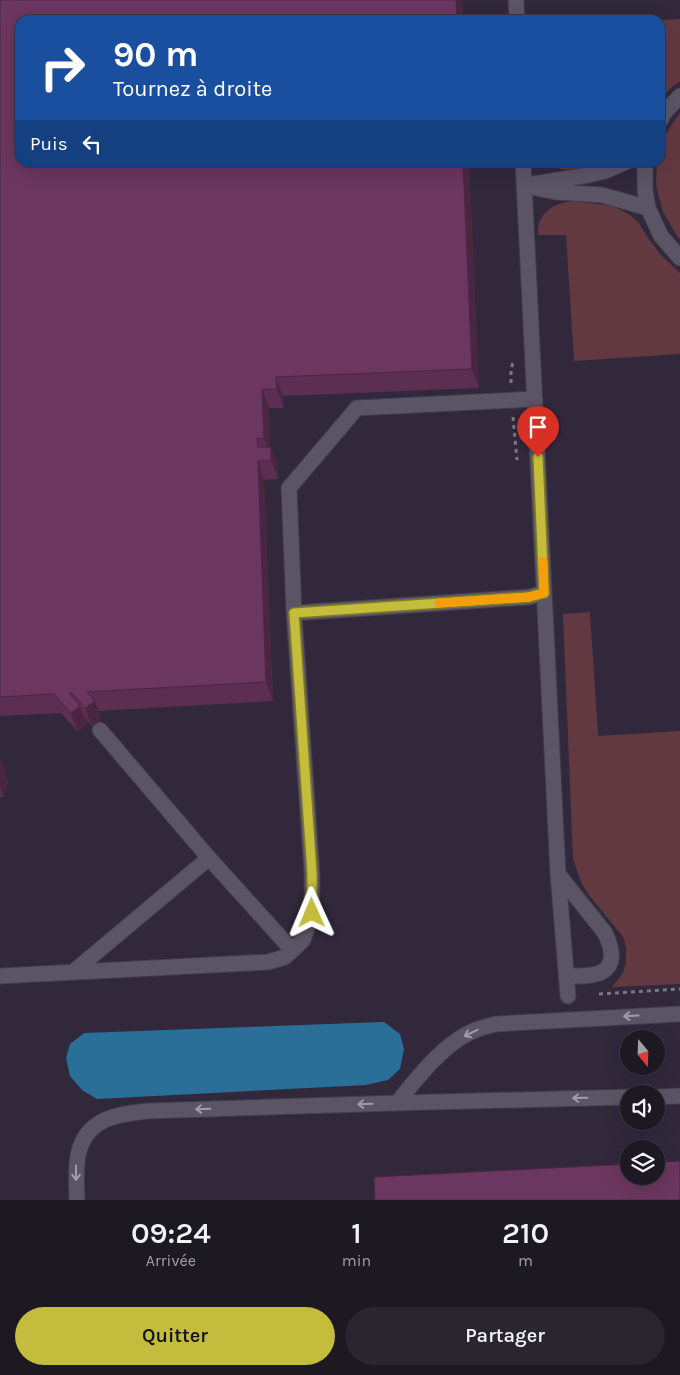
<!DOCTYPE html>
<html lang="fr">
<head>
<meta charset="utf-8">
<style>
	body { margin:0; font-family:Karla,sans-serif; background:#2a2630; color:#f1f3f6; height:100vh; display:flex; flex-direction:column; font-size:19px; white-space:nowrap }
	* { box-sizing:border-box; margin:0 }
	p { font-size:16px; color:#a0a0a6 }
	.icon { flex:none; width:28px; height:28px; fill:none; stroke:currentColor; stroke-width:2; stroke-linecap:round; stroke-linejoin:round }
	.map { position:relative; height:1200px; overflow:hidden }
	.panel { display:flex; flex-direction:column; background:#1d1923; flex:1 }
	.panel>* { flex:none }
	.top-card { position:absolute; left:15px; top:15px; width:650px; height:152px; border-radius:15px; box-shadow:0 5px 20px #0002,0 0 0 1px #3b3841; background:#1a4fa0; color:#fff; overflow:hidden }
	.needle { width:32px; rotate:161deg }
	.tools { position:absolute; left:620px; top:1030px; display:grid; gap:10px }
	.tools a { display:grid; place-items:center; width:45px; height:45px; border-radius:50%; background:#1d1923; box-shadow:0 5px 20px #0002,0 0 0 1px #3b3841; font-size:25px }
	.pin { position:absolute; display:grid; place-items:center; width:42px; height:42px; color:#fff; margin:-51px -21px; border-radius:50% 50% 50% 0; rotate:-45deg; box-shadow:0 0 5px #0007 }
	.pin .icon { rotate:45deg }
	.me { position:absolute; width:55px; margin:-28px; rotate:359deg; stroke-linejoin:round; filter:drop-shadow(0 0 4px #0008) }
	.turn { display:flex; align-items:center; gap:18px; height:105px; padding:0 15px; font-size:22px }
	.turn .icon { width:65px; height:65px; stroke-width:2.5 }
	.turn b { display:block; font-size:35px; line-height:42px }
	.then { display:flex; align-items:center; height:48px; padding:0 15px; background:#0003; gap:10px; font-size:19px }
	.eta { display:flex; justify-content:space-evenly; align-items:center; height:85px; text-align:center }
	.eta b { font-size:30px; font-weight:600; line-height:35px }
	.button { display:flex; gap:10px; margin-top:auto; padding:10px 15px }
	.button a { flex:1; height:58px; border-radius:30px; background:#c4bc3d; color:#111; font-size:20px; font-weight:600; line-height:58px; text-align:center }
	.button a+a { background:#2a2630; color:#f1f3f6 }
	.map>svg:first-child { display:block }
	.built { fill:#31283c; fill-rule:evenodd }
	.green { fill:#633941 }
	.water { fill:#2a6f98 }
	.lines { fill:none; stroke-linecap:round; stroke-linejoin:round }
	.minor-casing { stroke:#423d49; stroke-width:17 }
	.path { stroke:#7b7682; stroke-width:3; stroke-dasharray:4 4; stroke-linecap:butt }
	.minor { stroke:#5b5465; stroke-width:15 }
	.wall { fill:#5c2e52 }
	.shaded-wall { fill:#4b2642 }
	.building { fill:#6b365f; stroke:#4b2642 }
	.oneway { stroke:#a09ba8 }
	.route-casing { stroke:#7f7a28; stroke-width:12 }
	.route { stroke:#c4bc3d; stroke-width:9 }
	.slow { stroke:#f59e0b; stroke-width:9 }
</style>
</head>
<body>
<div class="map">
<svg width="680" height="1200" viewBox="0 0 680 1200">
	<rect width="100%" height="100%" fill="#27212f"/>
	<path class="built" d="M0,0H680V1200H0ZM20,20H660V162H20ZM629,1039H656V1066H629ZM629,1094H656V1121H629ZM629,1149H656V1176H629Z"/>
	<path class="green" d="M680,19V81L673,86L660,99V20H659Z
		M680,113V239L677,236L663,212L656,185L657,163L660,162C660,141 668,129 680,113Z
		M560,163H607L583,170L560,169Z
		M572,201L613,206L630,215L639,223L648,238L662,256L680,273V354L574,361L566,235H538C538,230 538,223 541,219C547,207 559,203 572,201Z
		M590,612L598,736L680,731V984L612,987L623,973L626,962V949L624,938L589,895L582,884L573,859L563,614Z"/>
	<path class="water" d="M384,1022L400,1034L404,1049L400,1069L388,1080L366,1085L97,1099L82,1090L70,1076L66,1058L70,1044L84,1033Z"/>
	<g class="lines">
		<defs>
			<path id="minor" d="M516,0L517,20
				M660,121L664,113L680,96
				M523,162L558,874L568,996
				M645,162V190L648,208L661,236L680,258
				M533,184L589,175L605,171L626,162
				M525,186L556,192L602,195L648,208
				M294,613L289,488L357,408L535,399
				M100,730L209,858L292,950
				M558,874L605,933C611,946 617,963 602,972C592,977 576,976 566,976
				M73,972L209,858
				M0,976L268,962L285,957L303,940L312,913V873L294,613L485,600L529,597L544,593
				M656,1097L680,1096
				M397,1103C417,1078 443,1044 473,1031C480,1028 488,1026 496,1024L680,1014
				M77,1200C76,1171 72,1137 103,1121C116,1114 134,1113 148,1111L397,1103L629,1097"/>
		</defs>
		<use href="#minor" class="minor-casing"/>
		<path class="path" d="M511,383V370L513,362
			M513,417L517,460
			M599,994L680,989"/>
		<use href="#minor" class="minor"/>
	</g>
	<path class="wall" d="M0,0H462L463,20H20L469,162L479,388L283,396L284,408H269L270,447L278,466V479L264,480L273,701L98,711L101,720L92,727L84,717L87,725L78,732L61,713L0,716Z
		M0,759L8,782L3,797H0Z"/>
	<path class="shaded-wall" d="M456,0H462L463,20H457Z
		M463,162H469L479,388L472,369Z
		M276,377L283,396L284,408L277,389Z
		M262,389L269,408L271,458L264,439Z
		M271,447L278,466V479L271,460Z
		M258,461L264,480L273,701L266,682Z
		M95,701L101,720L92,727L85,708Z
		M80,706L87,725L78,732L71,713Z
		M0,759L8,782L3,797L0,788Z"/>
	<path class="building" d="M0,0H456L457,20H20V162H463L472,369L276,377L277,389H262L264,439L257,438L258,447H271V460L258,461L266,682L87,692L95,701L85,708L72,693H69L80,706L71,713L54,694L0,697Z
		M680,1161V1200H375L374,1177L629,1164V1176H656V1162Z"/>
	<defs><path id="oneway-shaft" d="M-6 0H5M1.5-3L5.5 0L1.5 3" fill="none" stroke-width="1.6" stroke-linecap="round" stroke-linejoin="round" transform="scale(1.25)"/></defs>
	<g class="oneway">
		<use href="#oneway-shaft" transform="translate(631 1016) rotate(177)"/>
		<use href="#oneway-shaft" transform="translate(471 1033) rotate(154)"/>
		<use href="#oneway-shaft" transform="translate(580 1098) rotate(179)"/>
		<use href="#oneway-shaft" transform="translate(365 1104) rotate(178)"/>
		<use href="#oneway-shaft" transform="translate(203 1109) rotate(178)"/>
		<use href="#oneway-shaft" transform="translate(76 1173) rotate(90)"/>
	</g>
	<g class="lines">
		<defs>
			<path id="route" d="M312,913V873L294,613L485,600L529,597L544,593L538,457"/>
		</defs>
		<use href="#route" class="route-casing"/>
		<use href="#route" class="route"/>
		<path class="slow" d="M439,603L529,597L544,593L543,561"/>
	</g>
</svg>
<div class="tools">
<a><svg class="needle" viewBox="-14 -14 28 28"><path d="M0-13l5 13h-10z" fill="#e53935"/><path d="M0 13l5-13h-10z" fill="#a0a0a6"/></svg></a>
<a><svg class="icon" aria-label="sound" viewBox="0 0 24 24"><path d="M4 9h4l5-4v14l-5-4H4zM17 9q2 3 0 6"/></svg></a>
<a><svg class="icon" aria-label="layers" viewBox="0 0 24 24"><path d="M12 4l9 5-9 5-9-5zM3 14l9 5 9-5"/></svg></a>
</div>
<div class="pin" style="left:538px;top:457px;background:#d93025"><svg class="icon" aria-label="arrive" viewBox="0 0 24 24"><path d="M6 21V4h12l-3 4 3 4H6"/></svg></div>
<svg class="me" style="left:312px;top:913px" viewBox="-20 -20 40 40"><path d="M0-17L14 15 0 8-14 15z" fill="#c4bc3d" stroke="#fff" stroke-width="4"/></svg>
<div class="top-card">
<div class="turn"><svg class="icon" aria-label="right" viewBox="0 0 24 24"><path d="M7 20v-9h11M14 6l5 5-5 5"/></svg><div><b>90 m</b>Tournez à droite</div></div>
<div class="then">Puis<svg class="icon" aria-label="left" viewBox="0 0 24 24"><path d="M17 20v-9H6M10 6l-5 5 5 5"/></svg></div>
</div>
</div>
<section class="panel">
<div class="eta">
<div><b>09:24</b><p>Arrivée</p></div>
<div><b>1</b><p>min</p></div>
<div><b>210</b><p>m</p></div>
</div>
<div class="button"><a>Quitter</a><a>Partager</a></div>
</section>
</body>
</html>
